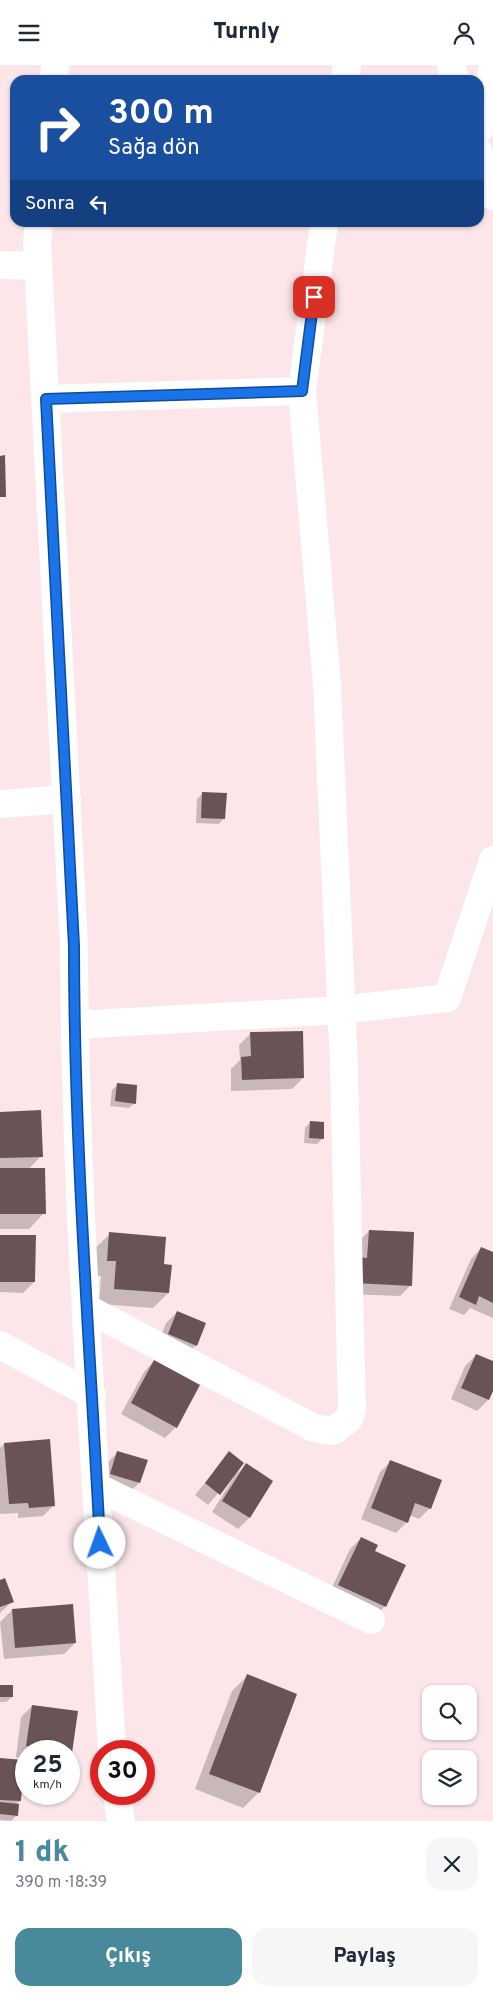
<!DOCTYPE html>
<html lang="tr">
<head>
<meta charset="utf-8">
<style>
	body { margin:0; font-family:Overpass,sans-serif; background:#f6f6f7; color:#1f2937; height:100vh; display:flex; flex-direction:column; font-size:19px; white-space:nowrap }
	* { box-sizing:border-box; margin:0 }
	p { font-size:16px; color:#747a83 }
	.icon { flex:none; width:28px; height:28px; fill:none; stroke:currentColor; stroke-width:2; stroke-linecap:round; stroke-linejoin:round }
	.map { position:relative; height:1756px; overflow:hidden }
	.details { display:flex; flex-direction:column; background:#fff; flex:1 }
	.details>* { flex:none }
	.banner { position:absolute; left:10px; top:10px; width:474px; height:152px; border-radius:15px; box-shadow:0 1px 4px #0004; background:#1a4fa0; color:#fff; overflow:hidden }
	.fabs { position:absolute; left:422px; top:1620px; display:grid; gap:10px }
	.fabs a { display:grid; place-items:center; width:55px; height:55px; border-radius:10px; background:#fff; box-shadow:0 1px 4px #0004; font-size:25px }
	.speed { position:absolute; left:15px; top:1675px; display:flex; gap:10px; font-size:25px; font-weight:700; text-align:center }
	.speed>* { display:grid; place-content:center; width:65px; height:65px; border-radius:50%; background:#fff; box-shadow:0 1px 4px #0004; line-height:1 }
	.speed small { font-size:12px; font-weight:400 }
	.speed .limit { border:8px solid #d22; background:#fff; color:#111 }
	.pin { position:absolute; display:grid; place-items:center; width:42px; height:42px; color:#fff; margin:-21px; border-radius:10px; box-shadow:0 2px 8px #0006 }
	.me { position:absolute; width:55px; margin:-28px; rotate:357deg; stroke-linejoin:round; filter:drop-shadow(0 0 4px #0008) }
	.turn { display:flex; align-items:center; gap:18px; height:105px; padding:0 15px; font-size:22px }
	.turn .icon { width:65px; height:65px; stroke-width:2.5 }
	.turn b { display:block; font-size:35px; line-height:42px }
	.then { display:flex; align-items:center; height:48px; padding:0 15px; background:#0003; gap:10px; font-size:19px }
	.round { display:grid; place-items:center; flex:none; width:52px; height:52px; border-radius:15px; background:#f6f6f7 }
	.summary { display:flex; align-items:center; justify-content:space-between; height:85px; padding:0 15px }
	h1 { font-size:30px; font-weight:800; line-height:38px; color:#488a9b }
	.cta { display:flex; gap:10px; margin-top:auto; padding:10px 15px }
	.cta a { flex:1; height:58px; border-radius:15px; background:#488a9b; color:#fff; font-size:20px; font-weight:800; line-height:58px; text-align:center }
	.cta a+a { background:#f6f6f7; color:#1f2937 }
	header { display:flex; justify-content:space-between; align-items:center; height:65px; padding:0 15px; background:#fff; font-size:22px; font-weight:800 }
	.map>svg:first-child { display:block }
	.shadow { fill:#0003 }
	.building { fill:#695356 }
	.lines { fill:none; stroke-linecap:round; stroke-linejoin:round }
	.minor { stroke:#fff; stroke-width:28 }
	.route-casing { stroke:#114b97; stroke-width:12 }
	.route { stroke:#1a73e8; stroke-width:9 }
</style>
</head>
<body>
<header><svg class="icon" aria-label="menu" viewBox="0 0 24 24"><path d="M4 6h16M4 12h16M4 18h16"/></svg>Turnly<svg class="icon" aria-label="person" viewBox="0 0 24 24"><circle cx="12" cy="8" r="4"/><path d="M4 21q1-7 8-7t8 7"/></svg></header>
<div class="map">
<svg width="493" height="1756" viewBox="0 0 493 1756">
	<rect width="100%" height="100%" fill="#fce6e9"/>
	<path class="shadow" d="M203,728L224,753L219,759L196,758L197,734Z
		M250,969L303,1013L292,1024L231,1026V1004L240,995L239,980Z
		M117,1020L135,1038L129,1043L110,1041L112,1025Z
		M0,1048L41,1091L29,1104L44,1148L29,1164H0Z
		M310,1057L322,1074L317,1079L304,1078L305,1063Z
		M369,1166L411,1220L400,1231L345,1229L358,1177Z
		M110,1169L163,1200L168,1228L153,1243L99,1239L101,1211H92L94,1184Z
		M0,1171L34,1217L23,1228L0,1227Z
		M481,1183L493,1188V1253L470,1243L464,1250L449,1244L471,1194Z
		M177,1247L196,1280L185,1291L158,1280L166,1258Z
		M476,1290L493,1297V1323L488,1335L477,1346L451,1334L465,1301Z
		M154,1296L176,1362L165,1373L121,1349L144,1307Z
		M4,1379L54,1440L43,1451L18,1453V1448L0,1449V1383Z
		M118,1387L139,1418L128,1429L100,1420L107,1398Z
		M229,1388L234,1411L246,1400L272,1416L249,1453L238,1464L212,1447L234,1412L233,1411L208,1440L195,1430Z
		M391,1396L430,1443L419,1454L409,1450L407,1457L396,1468L361,1454L380,1407Z
		M361,1473L374,1486L385,1541L374,1552L328,1531L350,1484Z
		M0,1516L12,1537L0,1548Z
		M12,1545L75,1578L64,1589L4,1594L0,1557Z
		M247,1611L259,1727L243,1743L195,1724L232,1626Z
		M0,1621L12,1632L6,1637H0Z
		M32,1641L71,1687L69,1689V1686H26V1694L16,1692L21,1652Z
		M0,1695L20,1736L17,1738V1750L11,1756L0,1755Z"/>
	<path class="building" d="M5,390L6,432H0V391Z
		M202,727L227,728L225,754L201,753Z
		M303,966L304,1013L242,1015L241,992L251,991L250,967Z
		M117,1018L137,1020L136,1039L115,1036Z
		M41,1045L43,1092L0,1093V1047Z
		M310,1056L324,1057V1074L309,1073Z
		M0,1103H45L46,1149H0Z
		M369,1165L414,1167L412,1221L355,1218L356,1192L367,1193Z
		M109,1167L166,1172L164,1199L172,1200L169,1228L114,1224L116,1196H107Z
		M0,1170H36L35,1217H0Z
		M481,1182L493,1187V1238L479,1231L476,1240L459,1232Z
		M177,1246L206,1258L197,1281L168,1269Z
		M476,1289L493,1296V1326L489,1335L461,1323Z
		M154,1295L200,1320L177,1363L131,1338Z
		M50,1374L55,1441L29,1443L28,1438L9,1439L4,1378Z
		M117,1386L148,1395L140,1418L110,1409Z
		M229,1386L244,1398L220,1430L205,1418Z
		M390,1395L442,1415L431,1444L415,1438L408,1458L371,1443Z
		M246,1398L273,1416L250,1453L222,1436Z
		M361,1472L378,1480L375,1486L406,1500L386,1542L338,1520Z
		M5,1513L14,1537L0,1542V1515Z
		M73,1539L76,1578L15,1583L12,1544Z
		M247,1609L297,1629L260,1728L209,1709Z
		M0,1620H13V1632H0Z
		M32,1640L78,1646L72,1688L26,1681Z
		M0,1693L24,1695L21,1736L0,1735Z
		M0,1737L19,1739L18,1751L0,1749Z"/>
	<g class="lines">
		<path class="minor" d="M451,0L456,15
			M54,15L55,0
			M345,15L347,0
			M479,65L493,1
			M479,88L493,131
			M39,158L37,178L74,881C75,1149 97,1418 112,1686
			M0,200L38,201
			M46,334L302,326
			M0,739L67,734
			M75,960L341,945L447,933L493,795
			M86,1243L314,1363L333,1366L348,1355L352,1346L344,1002L327,620L302,326L324,158
			M0,1280L92,1330
			M97,1422L371,1555
			M117,1729L121,1756"/>
	</g>
	<g class="lines">
		<defs>
			<path id="route" d="M100,1478C90,1279 74,1080 74,881L46,334L302,326L314,232"/>
		</defs>
		<use href="#route" class="route-casing"/>
		<use href="#route" class="route"/>
	</g>
</svg>
<div class="fabs">
<a><svg class="icon" aria-label="search" viewBox="0 0 24 24"><circle cx="10" cy="10" r="6"/><path d="M15 15l6 6"/></svg></a>
<a><svg class="icon" aria-label="layers" viewBox="0 0 24 24"><path d="M12 4l9 5-9 5-9-5zM3 14l9 5 9-5"/></svg></a>
</div>
<div class="speed"><div>25<small>km/h</small></div><div class="limit">30</div></div>
<div class="pin" style="left:314px;top:232px;background:#d93025"><svg class="icon" aria-label="arrive" viewBox="0 0 24 24"><path d="M6 21V4h12l-3 4 3 4H6"/></svg></div>
<svg class="me" style="left:100px;top:1478px" viewBox="-20 -20 40 40"><circle r="19" fill="#fff"/><path d="M0-13L10 11 0 6-10 11z" fill="#1a73e8"/></svg>
<div class="banner">
<div class="turn"><svg class="icon" aria-label="right" viewBox="0 0 24 24"><path d="M7 20v-9h11M14 6l5 5-5 5"/></svg><div><b>300 m</b>Sağa dön</div></div>
<div class="then">Sonra<svg class="icon" aria-label="left" viewBox="0 0 24 24"><path d="M17 20v-9H6M10 6l-5 5 5 5"/></svg></div>
</div>
</div>
<section class="details">
<div class="summary"><div><h1>1 dk</h1><p>390 m · 18:39</p></div><a class="round"><svg class="icon" aria-label="close" viewBox="0 0 24 24"><path d="M6 6l12 12M18 6L6 18"/></svg></a></div>
<div class="cta"><a>Çıkış</a><a>Paylaş</a></div>
</section>
</body>
</html>
